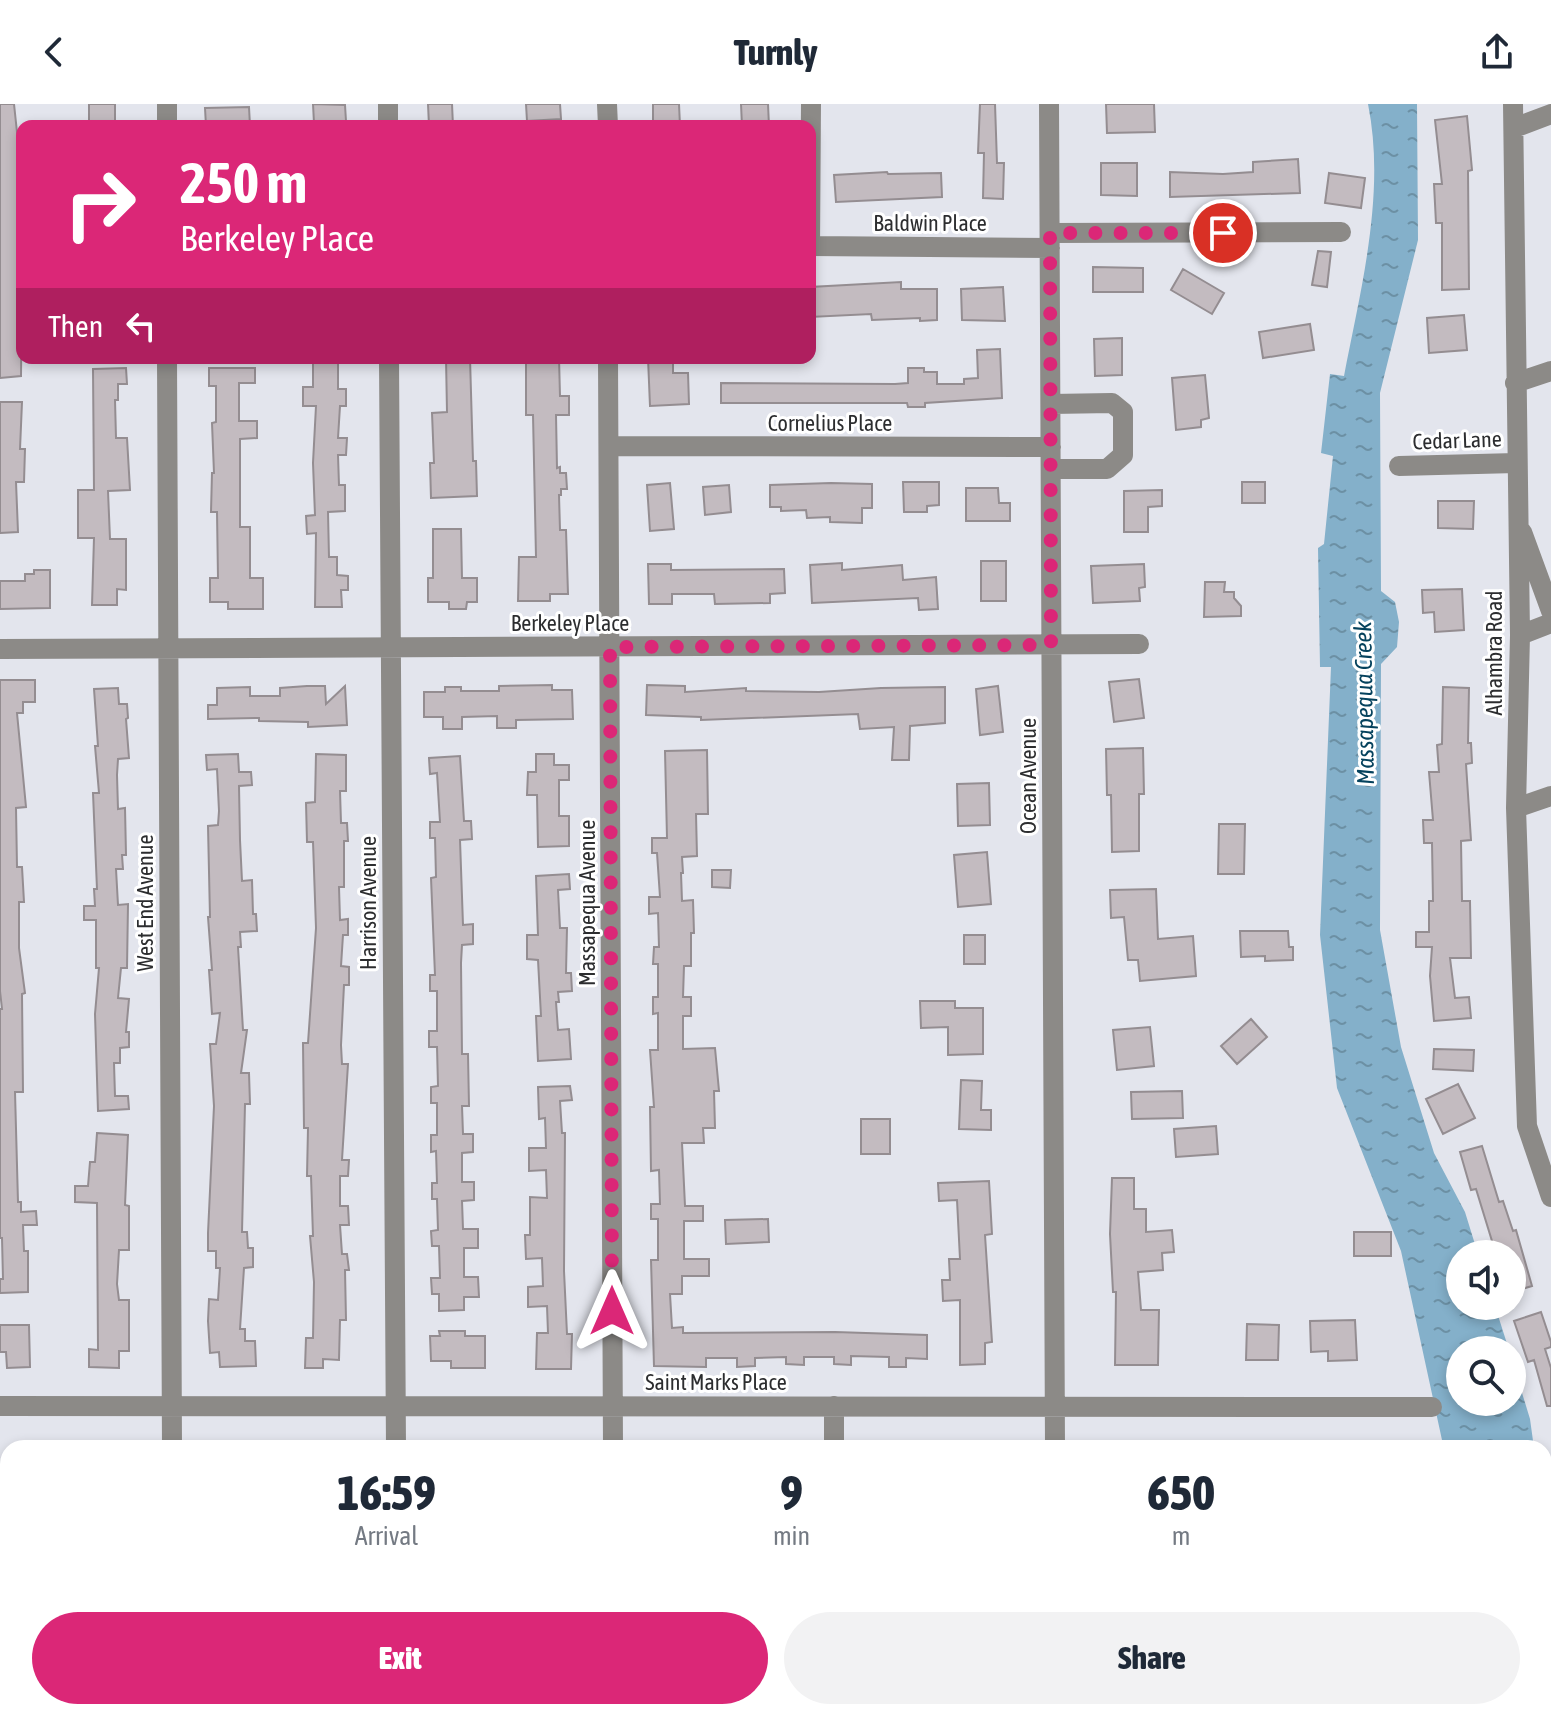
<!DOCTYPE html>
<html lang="en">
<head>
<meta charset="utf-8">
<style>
	body { margin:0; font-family:"Asap Condensed",sans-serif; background:#f2f2f3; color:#1f2937; height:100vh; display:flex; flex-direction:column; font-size:30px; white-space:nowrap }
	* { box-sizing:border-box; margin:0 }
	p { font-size:26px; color:#747a83 }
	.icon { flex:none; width:44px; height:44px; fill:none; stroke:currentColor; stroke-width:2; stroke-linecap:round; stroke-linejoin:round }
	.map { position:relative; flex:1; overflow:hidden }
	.drawer { position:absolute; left:0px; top:1336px; width:1552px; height:280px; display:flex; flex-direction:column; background:#fff; border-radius:24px 24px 0 0; box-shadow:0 4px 12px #0003 }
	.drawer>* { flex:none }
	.hud { position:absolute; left:16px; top:16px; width:800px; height:244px; border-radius:16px; box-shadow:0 4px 12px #0003; background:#db2777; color:#fff; overflow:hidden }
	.controls { position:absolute; left:1446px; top:1136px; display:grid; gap:16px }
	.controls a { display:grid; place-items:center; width:80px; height:80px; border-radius:50%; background:#fff; box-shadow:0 4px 12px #0003; font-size:40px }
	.pin { position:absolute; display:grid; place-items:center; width:68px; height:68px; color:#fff; margin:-34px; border:4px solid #fff; border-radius:50%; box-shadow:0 2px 8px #0007 }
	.me { position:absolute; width:88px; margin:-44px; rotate:0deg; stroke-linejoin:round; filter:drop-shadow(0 0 6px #0008) }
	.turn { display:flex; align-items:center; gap:28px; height:168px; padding:0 32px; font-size:36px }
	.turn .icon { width:104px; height:104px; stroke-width:2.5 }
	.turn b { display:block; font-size:56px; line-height:68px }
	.then { display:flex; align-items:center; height:76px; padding:0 32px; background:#0003; gap:16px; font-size:30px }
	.eta { display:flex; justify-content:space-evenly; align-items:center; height:136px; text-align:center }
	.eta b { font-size:48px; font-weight:800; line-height:56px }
	.cta { display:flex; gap:16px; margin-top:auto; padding:16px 32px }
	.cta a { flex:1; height:92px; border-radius:48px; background:#db2777; color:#fff; font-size:32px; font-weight:800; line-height:92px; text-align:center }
	.cta a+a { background:#f2f2f3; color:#1f2937 }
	header { display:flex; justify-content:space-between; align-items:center; height:104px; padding:0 32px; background:#fff; font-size:36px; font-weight:800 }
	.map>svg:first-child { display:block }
	.water { fill:url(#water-ripples) }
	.building { fill:#c3bbc0; stroke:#948d91; stroke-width:2 }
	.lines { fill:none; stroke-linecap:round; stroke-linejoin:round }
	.minor { stroke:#8c8a87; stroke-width:20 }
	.route { stroke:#db2777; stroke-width:14; stroke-dasharray:0 25.2 }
	.labels { text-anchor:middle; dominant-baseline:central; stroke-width:6; stroke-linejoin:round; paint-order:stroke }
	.street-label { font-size:22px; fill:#2c2d2f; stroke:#fff }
	.water-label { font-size:24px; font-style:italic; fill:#05425d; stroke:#fff }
</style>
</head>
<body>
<header><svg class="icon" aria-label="back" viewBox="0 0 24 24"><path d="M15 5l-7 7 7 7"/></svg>Turnly<svg class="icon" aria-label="share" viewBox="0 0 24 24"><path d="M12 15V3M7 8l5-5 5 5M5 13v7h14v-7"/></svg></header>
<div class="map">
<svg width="1551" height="1616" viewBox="0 0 1551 1616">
	<defs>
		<pattern id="water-ripples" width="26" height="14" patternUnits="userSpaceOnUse" patternTransform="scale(2)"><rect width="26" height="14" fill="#84b0ca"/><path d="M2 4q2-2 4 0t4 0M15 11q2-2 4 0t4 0" fill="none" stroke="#6c90a4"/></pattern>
	</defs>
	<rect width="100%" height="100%" fill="#e3e5ed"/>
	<path class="water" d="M1368,0H1417L1418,136L1380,289L1381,487L1395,498L1399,518L1397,543L1381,560L1380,826L1401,943L1434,1049L1465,1108L1478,1150H1460V1202H1495L1509,1246H1460V1298H1512V1256L1530,1315L1534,1344H1421L1442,1336L1401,1147L1337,984L1320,831L1331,563H1320L1318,444L1324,440L1333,352L1321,349L1330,270L1344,272C1361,184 1386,89 1368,0Z
		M1217,1608H1334V1613L1319,1616H1217Z"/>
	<path class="building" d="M0,0H14L21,66L22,133V152H17V187H22L21,272L0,274Z
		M89,0H115V22H89Z
		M313,0L345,1L346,17L314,19Z
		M428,0H452L453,22H429Z
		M526,0H560L561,15L527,17Z
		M653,0H679L680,22H653Z
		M741,0H768L769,22H742Z
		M980,0H995L997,59H1004L1003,95L983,94L984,49H978Z
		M1106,0H1154L1155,28L1107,29Z
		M249,3L250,22H206L205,4Z
		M1467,12L1472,66L1468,67L1469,185L1442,186V119H1436L1434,80H1442L1435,16Z
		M1298,55L1300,89L1170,93V68L1223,70L1253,68V58Z
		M1101,59H1137V92L1101,91Z
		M887,68L888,70L941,69L942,93L836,98L834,71Z
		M1329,69L1365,74L1361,104L1325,99Z
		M1318,147L1331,148L1327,183L1312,181Z
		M1093,163L1143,164V188H1093Z
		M1183,165L1224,189L1212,210L1171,186Z
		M901,178V185H937V216L920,217V214L872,216L871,210L810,213V183Z
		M1003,183L1005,217L962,216L961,185Z
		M1464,211L1467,246L1429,249L1427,214Z
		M1310,220L1314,246L1263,254L1259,228Z
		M1122,234V271L1095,272L1094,235Z
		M1000,245L1002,294L925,299V303H908L907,299H721V279L895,280L908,279V264H924V268H937V280H964V275L978,274L977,246Z
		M313,254H338V285H346V302H340L338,334H347L346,351H338L339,381H345V407L328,408L329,453H337V471L348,472V486H341L342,503H315L316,429L307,430L306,412L315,411L313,359L316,302H303V283H313Z
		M446,254H470L473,357H476L477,392L431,394L430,359H434L432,309L447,308Z
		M526,254H559L560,292H569V311H556L557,364L560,363V369H566L567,385H561V391H559L560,426H566L568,490H550V497H518L519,453H536L533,311H526Z
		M648,254H673V269H688L689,300L650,302Z
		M126,264L127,280H118V296H115L116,334H127L130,386L108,387L110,435H126V486L117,485V501H92L94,434H78V386H94L93,265Z
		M209,264H255V279H239V317H257V334L240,335V423H250V474H263V505H228V498H210V474H218L217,408H211L212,369H214L212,319L216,318V282H209Z
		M1205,271L1209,314L1201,316V323L1176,326L1172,274Z
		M0,298H22L20,345H25L24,378H16L18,428L0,429Z
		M903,378H939V401L927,402V408H904Z
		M1242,378H1265V399H1242Z
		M670,379L674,425L650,427L647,381Z
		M831,379L872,380V404H862V419L830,418V413L807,414L806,406L781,407V403H770V381Z
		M729,381L731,408L705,411L703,383Z
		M966,384H998L999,399H1010V417H966Z
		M1162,386V402L1148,403V428H1124V387Z
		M1438,397H1474L1473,425L1438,424Z
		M433,425H461L462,474H477V498H467L466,505H449V498H428V474H433Z
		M981,457H1006V497H981Z
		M842,459V466L902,461L903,476L936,473L938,505L919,506L918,494L812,499L810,461Z
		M648,460H671V466L784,465L785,489L770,490V499L715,500L714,490H672V500H649Z
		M1144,460L1145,483L1139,484L1140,497L1093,499L1091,462Z
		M34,466H50V504L0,505V477H25V470H34Z
		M1205,478H1225L1224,488H1234V494L1241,502V512L1204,513Z
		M1462,485L1464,526L1435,528L1434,508L1423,509L1422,486Z
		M1139,575L1144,614L1114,618L1109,578Z
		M0,576H35V598H23V609H17L26,703L16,704L17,763H22L24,798H19V844L25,889L22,890L23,988H15L18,1098H21V1108L36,1107L37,1121H23L24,1147H28V1188L0,1189V1175H3L2,1134H0V905H2L0,887Z
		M552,581V586H572L573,615L516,616V624H497V612L462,613V625H443V613H424V588H445V583H461V587H499V582Z
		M647,581L685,582V588L746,584V587L819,588L881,584L945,583V619L910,622L909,656H892L894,623L860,625L858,610L701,616V613L646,611Z
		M307,582H325L326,600L345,582L347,621L308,623V618L259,617V614L208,615V601H217V584L250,583V592H280V584Z
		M998,582L1003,628L980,631L976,585Z
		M1443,583L1469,584L1468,639H1471L1472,659L1466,660L1471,736L1461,737L1462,797H1470L1471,854H1450L1455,894L1469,893L1471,914L1434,917L1430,872L1432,843H1416V828H1429V797H1433L1432,739H1424L1423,716H1433L1429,668H1439L1437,641L1442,640Z
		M118,584L119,600H127L128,614L126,615L129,654L118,655L117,671L118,705L125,704L126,751H122L123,765H116L118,801L128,800L127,864H121L118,894L129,895L126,928H129V943L120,944V959H114L115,992H128L129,1005L98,1007L95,910L99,864H96V816H84V802H95L94,785H97L93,689H99L95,642H98L94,585Z
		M1143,644L1144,690H1139V747L1112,748L1111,691H1107L1106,645Z
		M707,646L708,710H696L697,752L682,753L683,769H681L682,797L693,796L694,829H691V862H684L683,893H691V912H683V945L715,944L719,987H714L715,1024H703L704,1039H682L685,1102H703V1117H684V1155H709V1172H682V1190H670L672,1224L683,1223V1229L835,1228L927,1231V1255L906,1254V1263H889V1253L851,1252V1261L834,1260V1253H804V1261L786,1260V1253L755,1254V1262L737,1263V1254H706V1263L654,1262L651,1156H658V1115H651V1100H660L659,1066L651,1067L650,1003H654L650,946H658V909L653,910V893H658V860H653L654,843H659L658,809L649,810V793H660L657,749H652V734H667L665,647Z
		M238,650L239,668H251L252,681L239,682L240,736L242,777L252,776L253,810H256L257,827L240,828L241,843H238L243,926H247L241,969H249L250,1000H245L242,1128H247L248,1144H253V1163L244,1164L240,1225H245V1237H255L256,1262L220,1263L219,1248L210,1249L208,1217L209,1195L218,1196L220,1164H216V1147H208V1129L214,1002L210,940H216L220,909L212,910L209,866H212L208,813H210L208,722L218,721L219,707L217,665L207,666L206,651Z
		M316,650L346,651V687H340L341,719H347L348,737H344V783H339L340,816L348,815V831H343L341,862L349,863V881H344L341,941L342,960H348L342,1056H349L348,1072H340V1102H348L349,1121H340L342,1150H347L349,1166H345L346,1216H340L339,1256L323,1255V1264H305L306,1234H313L314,1178L310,1132H313L311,1072H307L308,1024H304L303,939H308L316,824L313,738H307L306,699L315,698Z
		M536,650H554V661H569V676H559V712H569V742L538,743L537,691H527L528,668H536Z
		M460,652L464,717H471L472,735L460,736L463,821L473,820V840L462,841L461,859L462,950H468L469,1002H462L463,1030H473V1048L462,1049V1078H474V1096L462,1097L463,1125H478V1144H464V1173H478L479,1193H464V1206L439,1207V1190H432L431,1174H440L439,1142H432L431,1127L438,1126L437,1095H432V1079H437L436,1047L431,1048V1031H437V999H431V983L438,982L437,943H429V927H437V887H430V871H435L431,774L436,773L435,734H430V718H440L437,669L430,670L429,654Z
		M989,679L990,721L958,722L957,680Z
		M1219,720H1245L1244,770H1218Z
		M987,748L991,800L958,803L954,751Z
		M712,766H731L730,784L712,783Z
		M569,770L570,785L558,786L560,824H567L566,869H571L572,887L558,888L559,898H556L558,926L569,925L571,955L538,957L536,912H541L538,856L527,855V831H538L536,772Z
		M1156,785L1158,835L1193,832L1196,872L1140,877L1138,856H1128L1124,813L1111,814L1110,786Z
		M1240,827H1288L1289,843H1293V856L1265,857V852L1241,853Z
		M964,831H985V860H964Z
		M920,897H955V904H983V950L948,951V923L921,924Z
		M1251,915L1267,933L1237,960L1221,942Z
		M1150,923L1154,962L1117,966L1113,926Z
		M1434,945L1474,946L1473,967L1433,965Z
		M961,976L982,977L981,1006H991V1026L959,1025Z
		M1458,980L1475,1014L1443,1030L1426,995Z
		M570,982L572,996L560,997L562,1029H565L564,1167L567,1230H572L571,1265H536L537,1229H548L547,1202L528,1203V1183L543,1182L542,1154L526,1155L525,1131H530V1093L547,1094L546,1066L529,1067V1044H546L545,1014L539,1015L538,983Z
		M1182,987L1183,1014L1132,1015L1131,988Z
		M861,1015H890V1050H861Z
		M1216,1022L1218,1050L1176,1053L1174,1025Z
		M97,1029L128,1031L125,1101L129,1102V1146H119L117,1180L119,1196H129V1247H119V1264L89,1263V1245L98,1246L97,1099L75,1098V1082H88L90,1058H95Z
		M1482,1042L1499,1098L1503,1097L1513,1127L1516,1126L1532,1182L1512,1188V1150H1496L1476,1085L1471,1086L1460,1048Z
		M1112,1074H1134V1105H1146V1128L1172,1126L1174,1148L1162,1149L1163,1166L1138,1168L1141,1206H1159L1158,1261H1115L1116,1188H1113L1110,1130Z
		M989,1077L992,1130L985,1131L992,1238L985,1239V1260L960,1261V1196L943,1197L942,1176H950L949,1155H960L957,1096L939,1097L938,1079Z
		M768,1115L769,1138L726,1140L725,1116Z
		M1354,1128H1391V1152H1354Z
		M1541,1208L1551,1238V1243L1545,1245L1551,1264V1302H1547L1534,1256L1528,1258L1514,1217Z
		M1355,1216L1357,1256L1328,1257V1247L1311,1248L1310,1217Z
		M1247,1220L1279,1221L1278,1256H1246Z
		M0,1221H29L30,1263L7,1264L6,1248H0Z
		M439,1227H465V1232H485V1264H451V1257H431L430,1232H440Z"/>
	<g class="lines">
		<path class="minor" d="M167,0V22
			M388,0V22
			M607,0L608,22
			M1049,0L1055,1344
			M1513,0L1520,531L1516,704L1527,1022L1551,1093
			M1514,24L1551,10
			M1050,129L1341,128
			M810,142L1050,144
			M810,142L811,0
			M167,254L172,1344
			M389,254L396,1344
			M608,254L613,1344
			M1515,279L1551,267
			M1051,300L1112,299L1123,308V351L1107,365H1051
			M609,342L1051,343
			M1399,362L1516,359
			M1522,428L1551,507
			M1520,531L1551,519
			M0,545L1139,540
			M1516,704L1551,692
			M0,1302L1432,1303
			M834,1302V1344
			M1544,1589H1551
			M173,1608V1616
			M397,1608V1616
			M614,1608V1616
			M836,1608L837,1616
			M1057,1608V1616"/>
	</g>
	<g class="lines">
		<path class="route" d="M612,1207L610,543L1051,541L1050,129H1223"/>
	</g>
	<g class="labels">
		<g class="street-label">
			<text x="930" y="119">Baldwin Place</text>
			<text x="830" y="319">Cornelius Place</text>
			<text transform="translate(1457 336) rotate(-2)">Cedar Lane</text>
			<text x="570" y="519">Berkeley Place</text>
			<text transform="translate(1494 549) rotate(-90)">Alhambra Road</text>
			<text transform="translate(1028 672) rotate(-90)">Ocean Avenue</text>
			<text transform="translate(145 799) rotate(-90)">West End Avenue</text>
			<text transform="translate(368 799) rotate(-90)">Harrison Avenue</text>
			<text transform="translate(587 799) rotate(-90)">Massapequa Avenue</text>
			<text x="716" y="1278">Saint Marks Place</text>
		</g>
		<g class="water-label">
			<text transform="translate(1364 599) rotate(-91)">Massapequa Creek</text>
		</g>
	</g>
</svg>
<div class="controls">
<a><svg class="icon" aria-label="sound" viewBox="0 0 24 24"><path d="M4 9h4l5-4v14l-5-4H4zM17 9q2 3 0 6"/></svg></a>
<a><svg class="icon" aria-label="search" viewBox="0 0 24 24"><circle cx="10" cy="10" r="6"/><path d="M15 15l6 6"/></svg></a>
</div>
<div class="pin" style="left:1223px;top:129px;background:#d93025"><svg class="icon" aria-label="arrive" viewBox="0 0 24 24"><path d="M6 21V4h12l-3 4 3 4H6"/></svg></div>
<svg class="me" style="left:612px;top:1207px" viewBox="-20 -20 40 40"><path d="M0-17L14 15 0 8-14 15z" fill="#db2777" stroke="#fff" stroke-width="4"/></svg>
<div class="hud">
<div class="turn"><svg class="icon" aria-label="right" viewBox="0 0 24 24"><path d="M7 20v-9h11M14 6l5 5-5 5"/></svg><div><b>250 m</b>Berkeley Place</div></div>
<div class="then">Then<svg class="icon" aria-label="left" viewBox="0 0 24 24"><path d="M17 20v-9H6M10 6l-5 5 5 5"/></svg></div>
</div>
<section class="drawer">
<div class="eta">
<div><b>16:59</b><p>Arrival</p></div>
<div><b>9</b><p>min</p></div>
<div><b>650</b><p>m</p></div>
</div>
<div class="cta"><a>Exit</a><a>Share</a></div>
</section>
</div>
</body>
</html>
